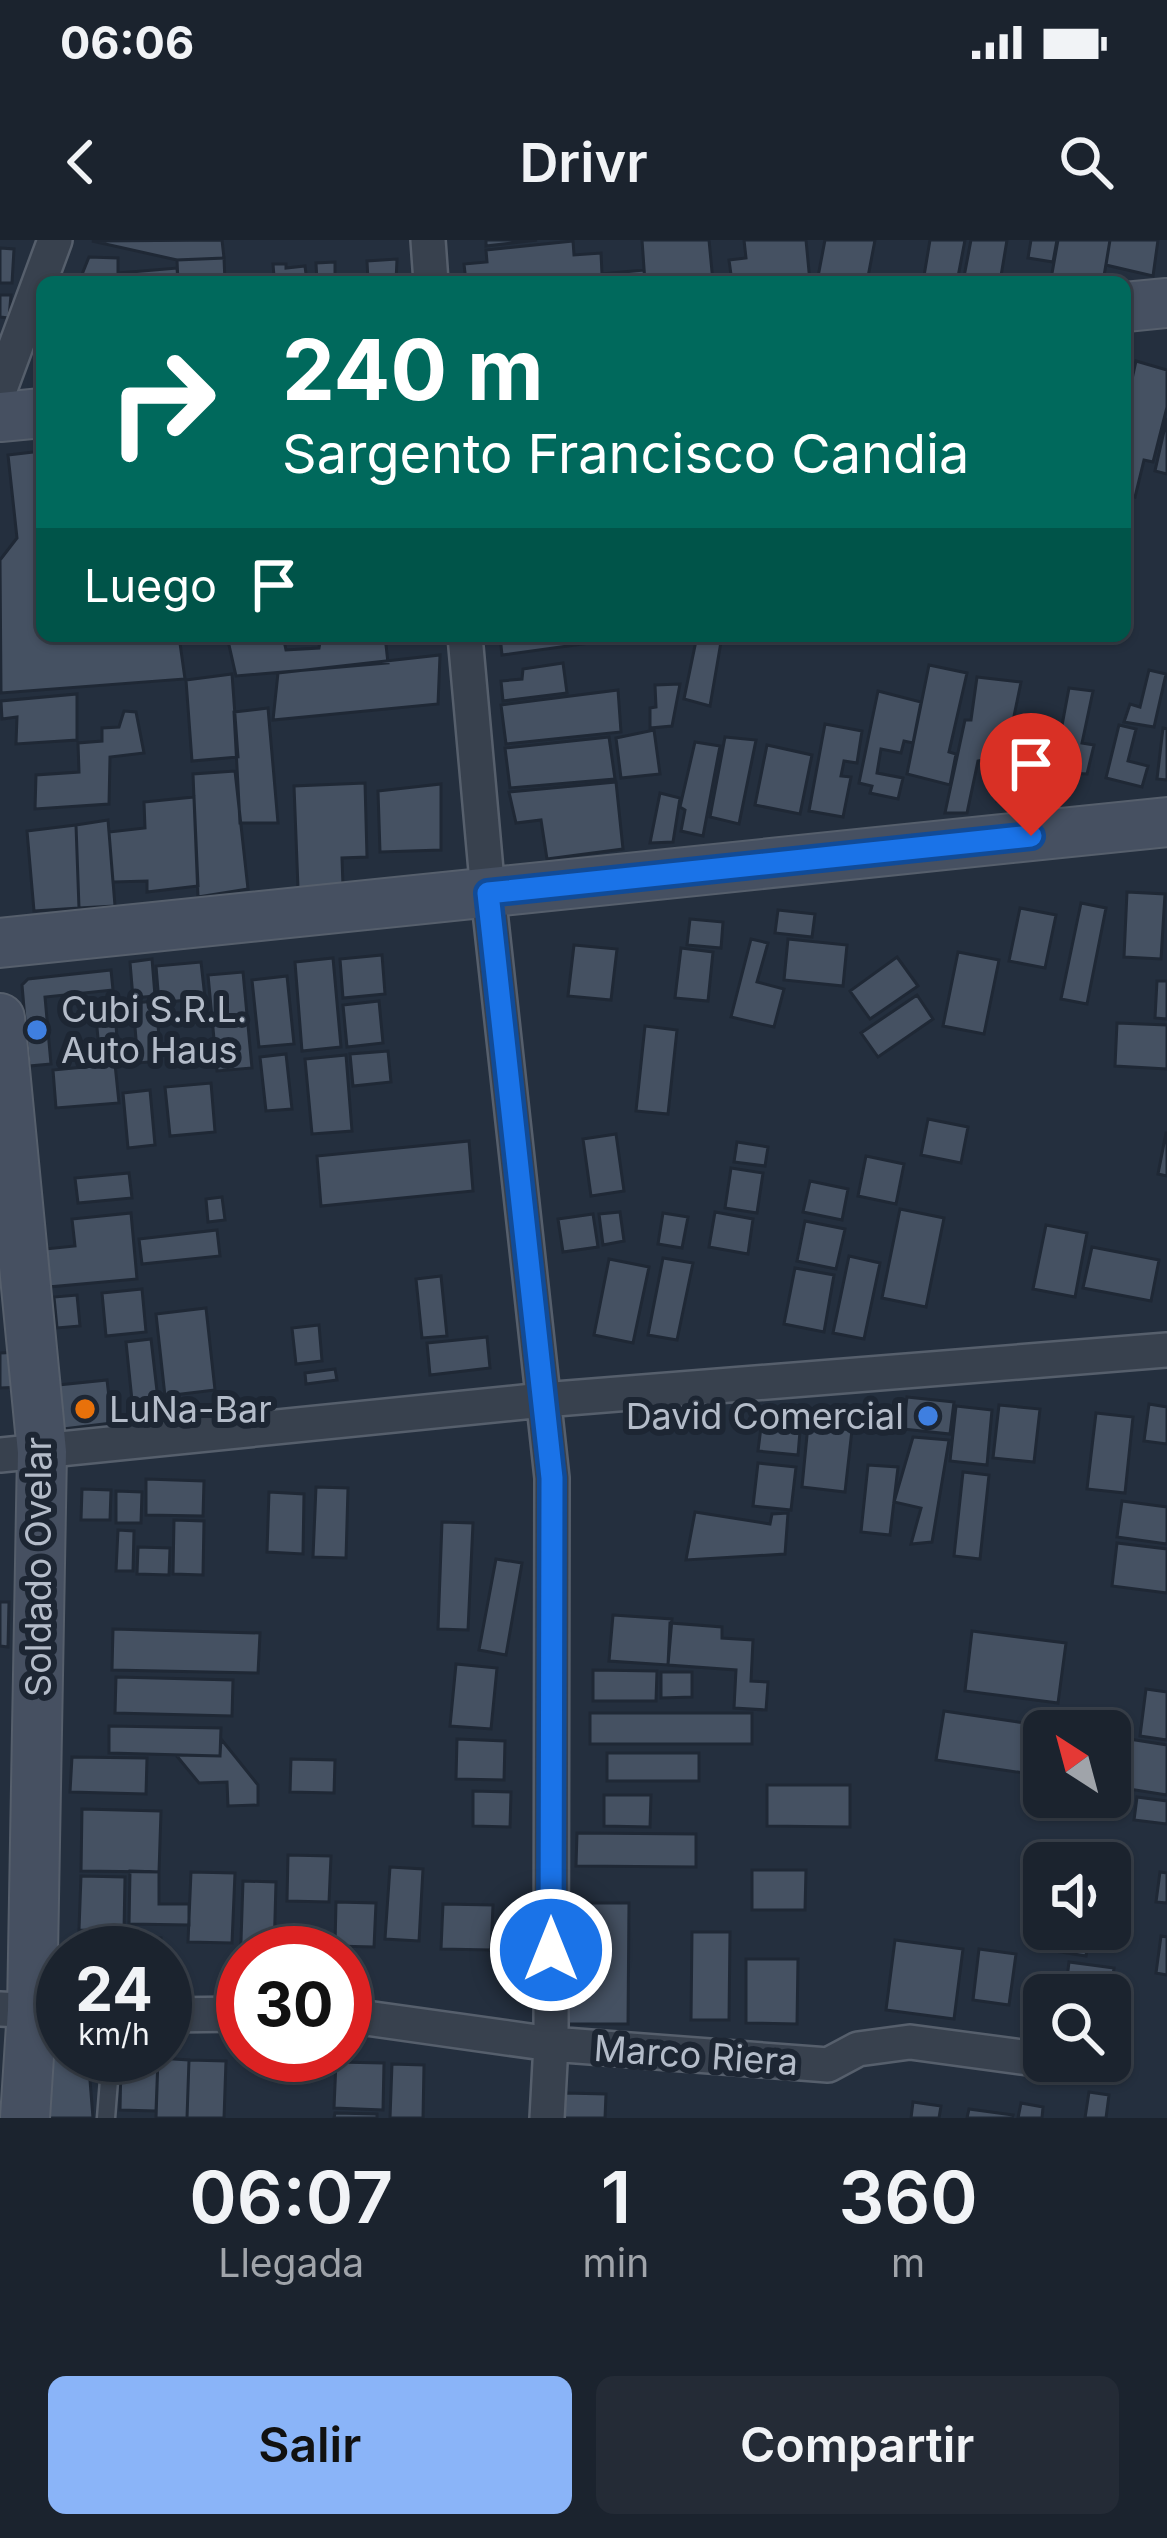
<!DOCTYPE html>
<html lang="es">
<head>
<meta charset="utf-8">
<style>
	body { margin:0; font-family:Inter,sans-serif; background:#242b36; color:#f1f3f6; height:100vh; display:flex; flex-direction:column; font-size:45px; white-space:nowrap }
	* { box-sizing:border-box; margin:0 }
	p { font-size:39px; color:#a0a4aa }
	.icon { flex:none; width:66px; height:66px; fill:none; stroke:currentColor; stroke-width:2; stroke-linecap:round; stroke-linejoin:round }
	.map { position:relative; height:1878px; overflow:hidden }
	.side { display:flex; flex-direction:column; background:#1b232e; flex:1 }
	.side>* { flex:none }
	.top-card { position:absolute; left:36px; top:36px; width:1095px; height:366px; border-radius:18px; box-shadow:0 3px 9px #0004,0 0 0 3px #39404a; background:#00695c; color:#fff; overflow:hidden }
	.needle { width:78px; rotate:324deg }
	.tools { position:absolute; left:1023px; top:1470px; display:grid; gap:24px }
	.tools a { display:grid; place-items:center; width:108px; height:108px; border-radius:18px; background:#1b232e; box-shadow:0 3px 9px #0004,0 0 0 3px #39404a; font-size:60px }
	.speed { position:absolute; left:36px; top:1686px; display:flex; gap:24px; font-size:60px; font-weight:700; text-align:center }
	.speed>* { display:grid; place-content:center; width:156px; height:156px; border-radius:50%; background:#1b232e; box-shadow:0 3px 9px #0004,0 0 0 3px #39404a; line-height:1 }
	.speed small { font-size:30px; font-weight:400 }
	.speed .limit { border:18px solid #d22; background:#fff; color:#111 }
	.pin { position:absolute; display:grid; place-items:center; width:102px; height:102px; color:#fff; margin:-123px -51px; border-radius:50% 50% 50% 0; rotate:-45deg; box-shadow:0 0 12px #0007 }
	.pin .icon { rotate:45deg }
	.me { position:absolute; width:132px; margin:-66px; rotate:0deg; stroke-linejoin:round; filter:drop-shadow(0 0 9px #0008) }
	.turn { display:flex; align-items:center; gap:42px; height:252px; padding:0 48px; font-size:54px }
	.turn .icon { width:156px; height:156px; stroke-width:2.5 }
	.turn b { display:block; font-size:84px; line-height:102px }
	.then { display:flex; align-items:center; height:114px; padding:0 48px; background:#0003; gap:24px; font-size:45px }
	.eta { display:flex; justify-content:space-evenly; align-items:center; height:204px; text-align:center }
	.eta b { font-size:72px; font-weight:600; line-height:84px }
	.button { display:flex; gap:24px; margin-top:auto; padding:24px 48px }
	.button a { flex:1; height:138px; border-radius:18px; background:#8ab4f8; color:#111; font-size:48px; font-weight:600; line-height:138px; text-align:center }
	.button a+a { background:#242b36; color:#f1f3f6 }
	.status { display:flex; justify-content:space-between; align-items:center; height:84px; padding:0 60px; background:#1b232e; direction:ltr }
	.status svg { height:33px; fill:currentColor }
	header { display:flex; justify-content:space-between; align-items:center; height:156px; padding:0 48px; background:#1b232e; font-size:54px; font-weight:600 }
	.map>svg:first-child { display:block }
	.building { fill:#455162; stroke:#1f2835; stroke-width:3 }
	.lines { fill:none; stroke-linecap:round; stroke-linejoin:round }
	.lane-casing { stroke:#565f6c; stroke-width:21 }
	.street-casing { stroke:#565f6c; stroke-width:38 }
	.secondary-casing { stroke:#565f6c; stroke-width:52 }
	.lane { stroke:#38414e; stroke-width:16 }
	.street { stroke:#38414e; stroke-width:33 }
	.secondary { stroke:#465061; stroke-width:48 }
	.route-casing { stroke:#114b97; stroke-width:30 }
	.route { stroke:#1a73e8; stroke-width:21 }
	.shop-dot { fill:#3f7fe0; stroke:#1d2633; stroke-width:4.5 }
	.food-dot { fill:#e8710a; stroke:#1d2633; stroke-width:4.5 }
	.labels { text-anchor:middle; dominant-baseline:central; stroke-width:12; stroke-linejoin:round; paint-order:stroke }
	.poi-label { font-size:36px; fill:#b4bcc9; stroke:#1d2633; text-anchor:start }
	.street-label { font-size:36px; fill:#b4bcc9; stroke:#1d2633 }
</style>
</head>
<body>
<div class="status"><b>06:06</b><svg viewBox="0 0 49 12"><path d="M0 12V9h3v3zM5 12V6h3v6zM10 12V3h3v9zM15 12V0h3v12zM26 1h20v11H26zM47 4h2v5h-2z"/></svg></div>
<header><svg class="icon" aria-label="back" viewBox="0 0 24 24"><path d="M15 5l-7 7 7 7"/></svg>Drivr<svg class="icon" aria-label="search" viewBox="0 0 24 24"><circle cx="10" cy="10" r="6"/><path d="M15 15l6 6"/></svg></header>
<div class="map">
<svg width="1167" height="1878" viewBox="0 0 1167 1878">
	<rect width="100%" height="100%" fill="#242f3e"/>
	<path class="building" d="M222,0L224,18L177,20L92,1Z
		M486,0H537L486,6Z
		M642,0H709L713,42H645Z
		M744,0H806L810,42H732L729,20L746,18Z
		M825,0H875L867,42H817Z
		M930,0H965L957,42H923Z
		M971,0H1007L1000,42H963Z
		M1031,0H1057L1053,22L1028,18Z
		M1058,0H1110L1104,36L1051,39Z
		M1110,0H1158L1153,36L1106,25Z
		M573,1L574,15L601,13L602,34L644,30L645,42H466L464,24L487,22L486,10Z
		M0,8L14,9L12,43H0Z
		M89,17L118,18V33L177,28L178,42H79Z
		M224,18L225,42H178L177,20Z
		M397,19L396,42H353V40L368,41L367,21Z
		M335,22V42H317L316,23Z
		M273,24H286V28L305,26L307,42H265V37L274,36Z
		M0,55H11L9,78L0,77Z
		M1136,121L1167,130V167L1153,222L1144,220L1135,257L1125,254V171Z
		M1167,178V234L1155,231Z
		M42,211V396H179L185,439L1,453L0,320L17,298L8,215Z
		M227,396H283L286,410L319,408L321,396H385L388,423L236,436Z
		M500,396H597V402L502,415Z
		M697,396H722L710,466L684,459Z
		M440,415L438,464L273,480L278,433Z
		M563,423L567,453L503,461L501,441L522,439L523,429Z
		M929,425L967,433L949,512L956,514L950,545L907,534Z
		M1149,430L1166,434L1154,487L1124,482L1130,464L1140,467Z
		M232,434L238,517L192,521L186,440Z
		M977,437L1021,442L1006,515L978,521L967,573H945L965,480H971Z
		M680,444L672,486L650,488V468L656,467L655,445Z
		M1069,448L1093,451L1082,503L1094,505L1087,534L1071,533L1070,541L1052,539Z
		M618,450L621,492L506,504L501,465Z
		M878,451L921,462L913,503L904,501L901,513L881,509L877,533L903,538L898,559L870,553L872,546L859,543Z
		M77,454V500L16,504L17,477L2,479L1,461Z
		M268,468L278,583H240L234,472Z
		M124,471L136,472L144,513L110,517L109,564L35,569L36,535L79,532L78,503L102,501V488L119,487Z
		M825,484L862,491L857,523L844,521L841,536L851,537L843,577L809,571Z
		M1119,485L1136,489L1128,521L1148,526L1142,547L1106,538Z
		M1163,488L1167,489V540L1157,539Z
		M654,490L660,534L621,538L616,498Z
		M1020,491L1056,501L1043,569L997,561L1003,527L1011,529Z
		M609,497L615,539L510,548L505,508Z
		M725,497L756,500L739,584L710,577Z
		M695,502L720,506L703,596L681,591L685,570L680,567Z
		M767,505L812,515L800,574L755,565Z
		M235,531L248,649L198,657L193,534Z
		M616,542L623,609L547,619L541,580L516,583L509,552Z
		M365,543L367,617L342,618L343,646L298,648L294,546Z
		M441,544V610L380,612L378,551Z
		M660,553L680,558L673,602L650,603Z
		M194,557L198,646L147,652V641L113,642L109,592L145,588L144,562Z
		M108,580L115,666L79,668L76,585Z
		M76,585L79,668L34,671L27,591Z
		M1127,652L1165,654L1161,719L1124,717Z
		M1081,663L1106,668L1087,764L1061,759Z
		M1020,668L1056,675L1045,728L1009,721Z
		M778,670L815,674L812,697L775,693Z
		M690,679L723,682L721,708L687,705Z
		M751,699L768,703L757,742L784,749L774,787L731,777Z
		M788,699L847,705L843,746L784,740Z
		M574,705L617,709L611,760L568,756Z
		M681,708L713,712L708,761L675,758Z
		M958,712L999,720L984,794L943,786Z
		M382,715L385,754L343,758L340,719Z
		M897,717L918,746L870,779L850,751Z
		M333,718L341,807L302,811L295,722Z
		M152,719L155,756L133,758L130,722Z
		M201,722L205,758L159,763L156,726Z
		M111,730L113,750L45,757L51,824L29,826L22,745L28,739Z
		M243,732L252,828L217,831L208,735Z
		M287,736L294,804L259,807L252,740Z
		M1157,741H1167V779L1155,778Z
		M917,755L933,779L878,817L861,793Z
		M156,761L161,821L138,823L133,763Z
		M379,761L383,803L347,807L343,765Z
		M114,764L119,819L100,820L95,766Z
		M1117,783L1167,785V829L1115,826Z
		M645,786L677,790L668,874L636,871Z
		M388,811L391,842L353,846L350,814Z
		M286,814L292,869L266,871L260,817Z
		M346,815L352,891L312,894L305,819Z
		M115,824L119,863L56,868L53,830Z
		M211,843L215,892L170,896L165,847Z
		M150,850L155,905L128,908L123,853Z
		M928,879L968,887L961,923L921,915Z
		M1166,893H1167V936L1158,934Z
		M616,894L624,951L591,956L583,899Z
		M469,901L473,951L321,966L317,916Z
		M737,902L768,907L765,926L734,922Z
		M866,916L904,924L896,964L858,956Z
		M731,928L763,933L757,973L725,968Z
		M129,933L132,958L78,963L75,938Z
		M810,941L848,949L842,980L803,972Z
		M222,957L225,980L208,982L206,959Z
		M900,969L944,978L926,1067L882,1058Z
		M620,972L624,1001L603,1005L599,974Z
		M715,972L753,979L748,1014L709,1007Z
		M131,973L137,1039L48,1047L45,1009L75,1006L72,979Z
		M663,973L688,977L682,1008L658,1004Z
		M593,974L598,1007L563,1012L558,979Z
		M805,981L845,989L836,1029L797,1021Z
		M1046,985L1087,993L1075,1057L1033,1049Z
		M217,990L220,1016L142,1024L139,999Z
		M1092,1007L1159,1020L1151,1061L1083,1048Z
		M849,1016L880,1023L864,1099L833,1093Z
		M663,1018L693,1023L677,1100L648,1095Z
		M609,1019L649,1027L633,1103L594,1095Z
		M795,1028L834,1035L824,1092L784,1084Z
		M441,1036L447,1096L422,1098L416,1039Z
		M142,1049L146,1092L106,1096L102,1053Z
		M77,1055L80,1086L57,1088L54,1057Z
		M206,1068L215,1150L165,1156L156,1074Z
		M319,1085L322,1121L296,1124L292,1088Z
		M487,1097L490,1128L430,1135L427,1103Z
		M151,1099L160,1177L134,1180L126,1102Z
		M21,1112L23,1147L0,1148V1113Z
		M335,1129L337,1140L306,1144L305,1133Z
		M107,1140L112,1183L63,1189L58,1145Z
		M907,1157L954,1162L950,1194L903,1189Z
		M1149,1164L1167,1167V1204L1144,1201Z
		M999,1165L1040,1169L1034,1222L993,1218Z
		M956,1166L992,1170L987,1225L950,1221Z
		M1096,1173L1133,1177L1125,1253L1087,1249Z
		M808,1185L852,1190L845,1252L802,1247Z
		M761,1187L800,1191L798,1215L758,1211Z
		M913,1197L949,1200L932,1302L911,1304L921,1268L894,1262Z
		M758,1223L796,1227L791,1270L753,1266Z
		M868,1225L898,1227L890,1295L861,1292Z
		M963,1232L989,1235L980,1319L954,1316Z
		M146,1239L204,1241L203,1276L146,1275Z
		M316,1247L348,1248L346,1318L313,1317Z
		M82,1249L111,1250L110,1280H81Z
		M116,1251L142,1252L141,1283H116Z
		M269,1252L304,1254L303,1314L267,1312Z
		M1122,1261L1167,1267V1304L1117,1297Z
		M695,1272L770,1284L772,1274L788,1273L785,1314L686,1320Z
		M174,1280L204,1281L203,1335L173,1334Z
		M442,1282L473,1283L468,1390L438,1389Z
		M118,1290L134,1291L133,1331H116Z
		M1117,1303L1167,1309V1353L1112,1346Z
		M138,1307L170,1308L169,1335L137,1334Z
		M496,1319L522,1323L506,1415L479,1410Z
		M0,1362H9L8,1407L0,1406Z
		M613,1375L672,1379L668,1425L609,1421Z
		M670,1383L722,1387V1398L753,1400L751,1441L768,1442L766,1470L734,1468L736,1430L668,1425Z
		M113,1389L260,1393L258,1433L112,1430Z
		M972,1391L1066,1403L1058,1463L965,1451Z
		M456,1424L497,1428L491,1489L450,1486Z
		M593,1430L657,1431L656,1461H593Z
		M661,1432H692V1457L661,1458Z
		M116,1437L233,1440L232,1476L115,1473Z
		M1146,1449L1167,1452V1500L1140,1496Z
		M944,1471L1078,1491H1044V1536L936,1520Z
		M590,1473H752V1504H590Z
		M109,1486L221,1488L220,1516L109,1513Z
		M1110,1496L1167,1505V1555L1110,1546Z
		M221,1499L258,1545V1565L228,1566L227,1542L199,1543L176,1515L220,1516Z
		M457,1499L505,1501L504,1540L456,1539Z
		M607,1513H699V1541H607Z
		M72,1517L147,1518L146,1554L70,1552Z
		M291,1519L335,1520L334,1553L290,1552Z
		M767,1545H850V1587L767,1586Z
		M473,1551L511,1552L510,1587L473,1586Z
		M604,1555H651L650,1587L604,1586Z
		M1137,1557L1167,1561V1584L1134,1580Z
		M82,1569L161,1571L159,1632L81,1631Z
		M577,1593L696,1594V1627L576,1626Z
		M288,1615L331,1616L329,1662L287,1661Z
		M390,1627L423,1629L419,1701L385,1699Z
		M752,1630H806L805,1670H752Z
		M130,1631L159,1632V1664H189V1685L129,1684Z
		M191,1632L235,1633L232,1703L188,1702Z
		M1160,1632L1167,1633V1663L1156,1662Z
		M81,1636L125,1637L124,1691L79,1690Z
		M243,1641L276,1642L274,1713H243V1731H240Z
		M336,1662L376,1663L374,1707L335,1706Z
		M567,1663H629L628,1784H567Z
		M443,1664L493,1665L491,1710L441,1709Z
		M1058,1689H1090L1086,1716L1055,1711Z
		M692,1692H730L729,1780H691Z
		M103,1696L161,1698V1713H102Z
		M1161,1696L1167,1697V1735L1156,1733Z
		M895,1700L963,1709L954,1779L886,1770Z
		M979,1709L1016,1714L1009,1765L973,1760Z
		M746,1719H798L797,1784L746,1783Z
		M1069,1722L1114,1728L1110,1755H1065Z
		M63,1812V1815H88L93,1878H42L40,1816Z
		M158,1818L156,1871L120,1870L121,1821Z
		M158,1818L189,1820L187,1878H156Z
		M189,1820L226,1821L224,1878H187Z
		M336,1822L384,1823L383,1870L334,1868Z
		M392,1824L424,1825L423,1878H390Z
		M1089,1852L1109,1855L1106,1878H1085Z
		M565,1853L606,1854L605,1878H564Z
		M913,1862L941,1866L939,1878H911Z
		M1021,1863L1043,1867L1042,1878H1018Z
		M969,1869L1013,1875L1012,1878H967Z
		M335,1873L377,1874V1878H334Z"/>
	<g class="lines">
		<defs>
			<path id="lane" d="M106,1878L111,1815"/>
			<path id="street" d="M428,0L431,42
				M0,149L55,0
				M465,396L488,653L552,1238L551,1804L547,1878
				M0,1215L543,1160L1167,1110
				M0,1769L63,1772
				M165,1775L243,1774
				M345,1775L551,1804L828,1825L858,1809L910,1802L1044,1820"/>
			<path id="secondary" d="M1125,67L1167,63
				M0,177L42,173
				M0,703L1167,582
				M0,778L42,1212L32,1770L25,1878"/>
		</defs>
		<use href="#lane" class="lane-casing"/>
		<use href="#street" class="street-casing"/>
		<use href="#secondary" class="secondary-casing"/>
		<use href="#lane" class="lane"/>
		<use href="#street" class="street"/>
		<use href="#secondary" class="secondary"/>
	</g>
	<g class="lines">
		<defs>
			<path id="route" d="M551,1710L552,1238L488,653L1031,596"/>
		</defs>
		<use href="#route" class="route-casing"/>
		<use href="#route" class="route"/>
	</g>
	<g class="shop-dot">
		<circle cx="37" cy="790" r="12"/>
		<circle cx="928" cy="1176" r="12"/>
	</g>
	<circle class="food-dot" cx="85" cy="1169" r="12"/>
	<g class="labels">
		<g class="poi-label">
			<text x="61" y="769">Cubi S.R.L.<tspan x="61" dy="41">Auto Haus</tspan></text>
			<text x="109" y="1169">LuNa-Bar</text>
			<text x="904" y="1176" text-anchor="end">David Comercial</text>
		</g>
		<g class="street-label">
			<text transform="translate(38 1327) rotate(-90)">Soldado Ovelar</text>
			<text transform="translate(696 1815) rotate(4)">Marco Riera</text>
		</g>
	</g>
</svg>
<div class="tools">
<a><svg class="needle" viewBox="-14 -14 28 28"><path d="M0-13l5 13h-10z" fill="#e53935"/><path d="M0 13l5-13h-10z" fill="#a0a4aa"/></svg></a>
<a><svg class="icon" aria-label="sound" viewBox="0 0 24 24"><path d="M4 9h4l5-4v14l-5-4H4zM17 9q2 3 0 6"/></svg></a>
<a><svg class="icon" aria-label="search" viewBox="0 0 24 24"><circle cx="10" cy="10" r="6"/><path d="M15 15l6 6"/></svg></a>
</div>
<div class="speed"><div>24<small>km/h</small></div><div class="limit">30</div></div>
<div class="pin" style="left:1031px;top:596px;background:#d93025"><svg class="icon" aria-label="arrive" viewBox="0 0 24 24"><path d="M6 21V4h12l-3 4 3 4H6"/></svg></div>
<svg class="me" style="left:551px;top:1710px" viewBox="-20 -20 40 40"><circle r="17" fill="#1a73e8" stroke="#fff" stroke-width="3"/><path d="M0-11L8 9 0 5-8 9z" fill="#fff"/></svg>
<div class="top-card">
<div class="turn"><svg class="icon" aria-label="right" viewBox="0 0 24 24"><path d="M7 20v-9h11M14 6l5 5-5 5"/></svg><div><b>240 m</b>Sargento Francisco Candia</div></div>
<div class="then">Luego<svg class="icon" aria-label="arrive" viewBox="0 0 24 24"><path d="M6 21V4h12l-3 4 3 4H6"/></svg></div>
</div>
</div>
<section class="side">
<div class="eta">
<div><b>06:07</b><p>Llegada</p></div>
<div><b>1</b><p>min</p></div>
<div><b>360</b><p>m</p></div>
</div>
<div class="button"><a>Salir</a><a>Compartir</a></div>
</section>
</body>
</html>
